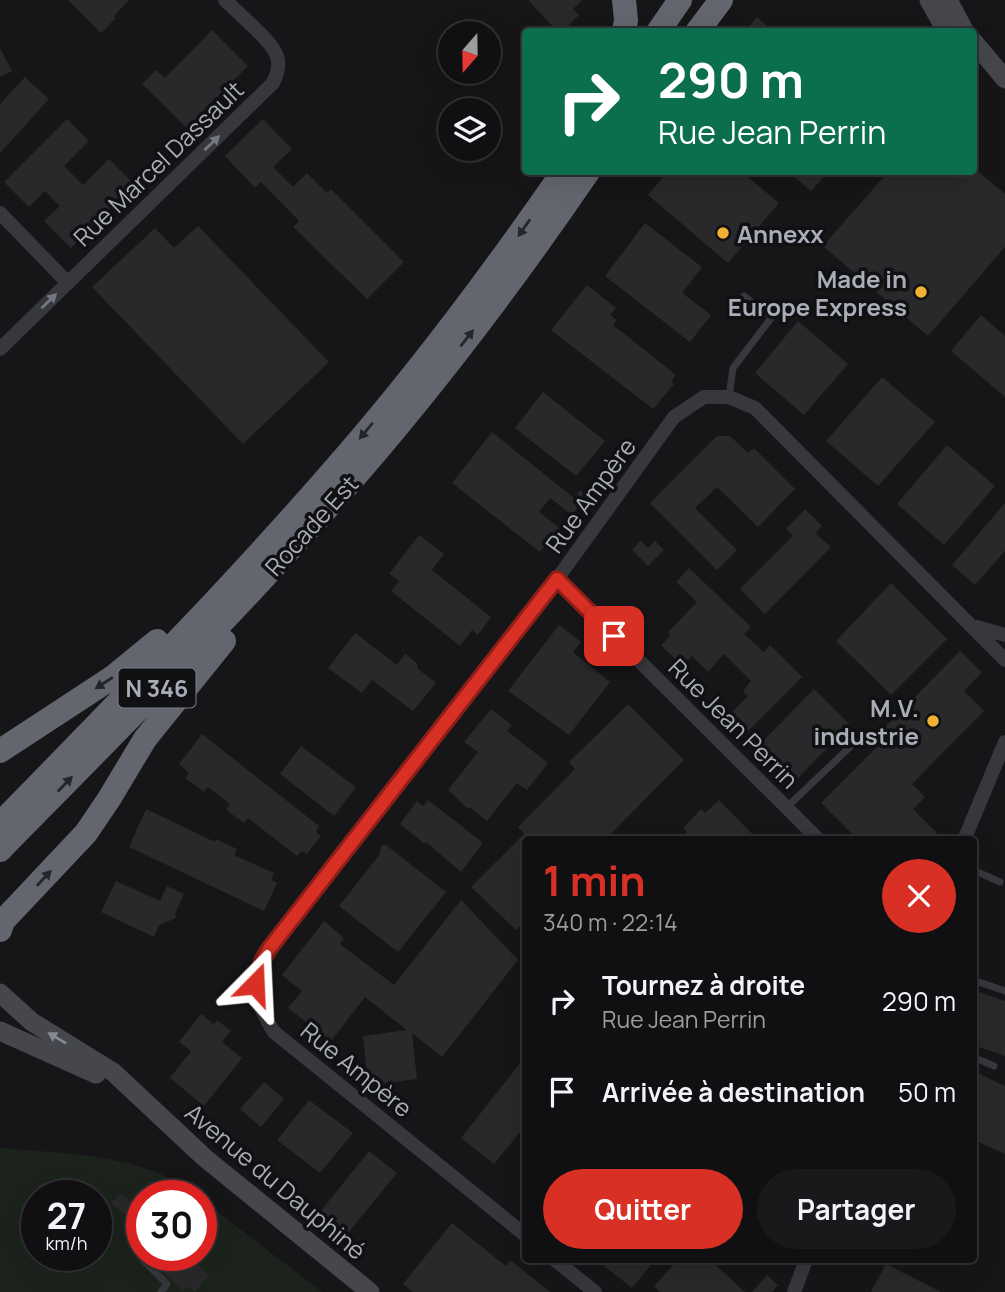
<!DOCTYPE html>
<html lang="fr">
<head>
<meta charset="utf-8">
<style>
	body { margin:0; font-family:Manrope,sans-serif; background:#19191b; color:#f1f3f6; height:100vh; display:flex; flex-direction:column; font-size:26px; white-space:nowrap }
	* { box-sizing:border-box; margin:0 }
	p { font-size:23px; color:#9c9d9f }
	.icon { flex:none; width:38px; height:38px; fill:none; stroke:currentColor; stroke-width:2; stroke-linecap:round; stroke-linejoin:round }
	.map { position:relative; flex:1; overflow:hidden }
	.drawer { position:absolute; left:522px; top:836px; width:455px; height:427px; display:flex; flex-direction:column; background:#101012; border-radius:7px; box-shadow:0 7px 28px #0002,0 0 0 2px #303032 }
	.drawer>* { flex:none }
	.guide { position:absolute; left:522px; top:28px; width:455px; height:147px; border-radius:7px; box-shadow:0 7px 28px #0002,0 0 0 2px #303032; background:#0b6e4f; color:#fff; overflow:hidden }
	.needle { width:46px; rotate:200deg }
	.buttons { position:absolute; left:438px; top:21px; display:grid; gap:14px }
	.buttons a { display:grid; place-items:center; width:63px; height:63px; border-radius:50%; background:#101012; box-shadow:0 7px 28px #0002,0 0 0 2px #303032; font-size:35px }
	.speed { position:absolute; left:21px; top:1180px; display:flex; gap:14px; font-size:35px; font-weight:700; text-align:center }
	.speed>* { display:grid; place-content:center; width:91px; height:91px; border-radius:50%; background:#101012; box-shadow:0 7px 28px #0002,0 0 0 2px #303032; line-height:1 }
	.speed small { font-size:18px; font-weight:400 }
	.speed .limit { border:10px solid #d22; background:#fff; color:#111 }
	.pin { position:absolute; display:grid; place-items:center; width:60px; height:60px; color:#fff; margin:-30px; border-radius:14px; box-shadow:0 4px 10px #0006 }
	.me { position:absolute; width:77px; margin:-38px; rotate:21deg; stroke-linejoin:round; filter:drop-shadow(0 0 5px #0008) }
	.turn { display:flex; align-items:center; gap:24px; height:147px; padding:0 21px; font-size:32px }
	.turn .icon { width:91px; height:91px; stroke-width:2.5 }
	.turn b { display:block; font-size:49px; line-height:60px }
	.round { display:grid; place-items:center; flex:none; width:74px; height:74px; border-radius:37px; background:#19191b }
	.summary { display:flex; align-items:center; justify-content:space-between; height:119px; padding:0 21px }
	h1 { font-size:42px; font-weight:700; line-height:52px; color:#d93025 }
	.cta { display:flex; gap:14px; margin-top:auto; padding:14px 21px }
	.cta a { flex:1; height:80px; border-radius:42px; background:#d93025; color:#fff; font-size:28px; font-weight:700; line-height:80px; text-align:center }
	.cta a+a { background:#19191b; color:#f1f3f6 }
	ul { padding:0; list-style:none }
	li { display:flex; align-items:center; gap:21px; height:91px; padding:0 21px }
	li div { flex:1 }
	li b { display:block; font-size:26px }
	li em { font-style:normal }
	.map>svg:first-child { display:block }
	.green { fill:#1c231d; fill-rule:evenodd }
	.building { fill:#29292c }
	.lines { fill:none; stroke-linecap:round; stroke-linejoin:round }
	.lane { stroke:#37383d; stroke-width:7 }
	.street { stroke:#37383d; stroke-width:14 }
	.secondary { stroke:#45474d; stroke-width:19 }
	.highway { stroke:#63666e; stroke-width:24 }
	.oneway { fill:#757881 }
	.oneway2 { fill:#26262a }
	.oneway3 { fill:#858993 }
	.route-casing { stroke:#8d1f18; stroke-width:18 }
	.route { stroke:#d93025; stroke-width:12 }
	.poi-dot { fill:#f2b134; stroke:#111113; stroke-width:2.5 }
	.labels { text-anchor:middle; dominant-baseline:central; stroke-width:7; stroke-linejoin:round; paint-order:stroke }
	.shield { fill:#111113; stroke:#7b7e86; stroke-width:2 }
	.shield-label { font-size:23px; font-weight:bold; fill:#a8adb8 }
	.street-label { font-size:24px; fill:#a8adb8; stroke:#111113 }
	.poi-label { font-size:24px; font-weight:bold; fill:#a8adb8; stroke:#111113; text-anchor:end }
</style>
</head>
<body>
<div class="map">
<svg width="1005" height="1292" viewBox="0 0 1005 1292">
	<rect width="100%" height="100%" fill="#161618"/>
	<path class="green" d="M0,1148C66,1154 142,1153 196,1195H142V1255H201V1199L322,1292H0ZM37,1195H96V1255H37Z"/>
	<path class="building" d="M68,0H129L114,16L116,18L101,33Z
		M528,0H582L573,9L579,15L562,32H558Z
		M757,17L774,32H745Z
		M212,30L248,66L201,113L204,116L190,131L142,84L156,70L165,78Z
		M0,48L12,71L0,77Z
		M25,77L49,99L0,153V104Z
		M67,119L89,141L64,166L83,185L109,159L134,184L71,248L44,221L60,206L45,191L29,207L4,182Z
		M263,119L292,149L273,167L293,187L307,173L327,193L331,189L404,262L367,299L293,227L299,221L261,182L255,188L225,156Z
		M667,172H742L779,203L728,263L648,195Z
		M788,172H828L811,191Z
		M888,172H979L1005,194V247L928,336L823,246Z
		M645,223L702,267L682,293L711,315L690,342L605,276Z
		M198,226L329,362L243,444L92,287L155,228L174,248Z
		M587,285L616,308L610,315L617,320L613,325L676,375L671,382L674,384L653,409L551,330Z
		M981,315L1005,336V397L951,351Z
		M798,321L848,364L804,415L755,373Z
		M882,377L935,422L878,486L826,441Z
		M543,392L605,441L576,476L515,428Z
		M492,432L574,498L580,490L587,496L572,515L550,498L539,512L560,528L540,552L452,483Z
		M717,436H730L748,453L754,448L795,489L758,527L717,487L695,508L737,550L717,570L650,503Z
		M947,445L995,486L944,545L897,504Z
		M1005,503V551L975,585L952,565Z
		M805,509L822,526L815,533L831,547L765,614L740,589L793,536L786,529Z
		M419,535L444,554L432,570L491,617L478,635L472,630L460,646L391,591L399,581L389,574Z
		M641,540L648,548L655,541L664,550L648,566L632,550Z
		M689,568L751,627L744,634L764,652L770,645L802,677L748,731L730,714L748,696L743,691L751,681L724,654L708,672L692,656L682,666L661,645L671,635L668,632L697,602L676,582Z
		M891,583L947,639L891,695L836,641Z
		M559,625L581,642L573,652L610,682L569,735L508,691Z
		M355,633L397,665L405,654L417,663L418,669L436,683L413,711L372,680L362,693L328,668Z
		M960,651L982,672L964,691L984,711L912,784L925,797L913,809L937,833L930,840H858L821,803L887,737L881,731Z
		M814,689L850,725L797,779L760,744Z
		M628,704L684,760L605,840H525V921L516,930L471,887L524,834L518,827L575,769L569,762Z
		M491,709L512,725L507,731L548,763L527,790L517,783L487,821L470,807L468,809L448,790L478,752L464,742Z
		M202,734L319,826L316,832L321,836L307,854L302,851L297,856L248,818L244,823L226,810L230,804L208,787L204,792L185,778L189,773L179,764Z
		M301,746L356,787L334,816L280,774Z
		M428,800L483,843L461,872L426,842L425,844L400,824L417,801L423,806Z
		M719,800L758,840H679L687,832L683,828L701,809L705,813Z
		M146,809L215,842L216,839L237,849L234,855L274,873L271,880L277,883L264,911L129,847Z
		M381,845H386L446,892L398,952L339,906L380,854Z
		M116,881L160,901L167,886L184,894L175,914L176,918L159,925L154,937L101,912Z
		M461,900L518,960L442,1057L412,1033L417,1079L378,1084L367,1074L363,1036L407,1030L365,997L331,1041L288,1008L302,991L282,975L324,921L344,938L340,944L394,985Z
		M973,990L1005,1001V1056L973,1045Z
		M201,1014L214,1024L217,1020L231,1031L222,1042L242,1058L204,1106L170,1078L191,1051L179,1042Z
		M525,1057V1126L494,1164L461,1138Z
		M973,1071L1005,1086V1154L976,1141L978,1135L973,1133Z
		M264,1082L284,1099L261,1127L240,1109Z
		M309,1100L353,1133L320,1173L277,1140Z
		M369,1151L397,1173L343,1239L316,1217Z
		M120,1193L142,1211V1229L111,1203Z
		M452,1223L506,1266L510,1260L550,1292H413L403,1284Z
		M144,1255H194L202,1261L198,1265L209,1275L195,1292L187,1286L183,1291Z
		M609,1260H655L632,1288L604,1266Z
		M678,1260H710L745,1292H660L654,1286Z
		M886,1264L941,1292H871Z
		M767,1275L778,1285L772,1292H752Z"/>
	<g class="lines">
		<path class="lane" d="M729,397L733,368L772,317L744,296
			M787,807L852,745
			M973,870L1000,882
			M973,980L1005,991
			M973,1057L994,1066
			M144,1261L167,1284L161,1292"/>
		<path class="street" d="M0,213L68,283
			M0,349L273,83C278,73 281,62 275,52C269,39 237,12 225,0
			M557,579L819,840
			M977,627L1005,635
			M964,840L1005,742
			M525,1235L274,1032C254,1001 249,981 269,949L557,579L674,417L704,397H729L755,408L1005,660
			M555,1260L595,1292
			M794,1292L806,1260"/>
		<path class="secondary" d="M929,0L947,32
			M948,0L965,32
			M973,41L1005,79
			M0,993L32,1022L113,1072L205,1158L370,1292
			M0,1031L96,1074"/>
		<path class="highway" d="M624,0L626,20L624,32
			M658,32L680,0
			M697,32L721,0
			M0,751L113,677L157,641
			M0,824C112,709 225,595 331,473C415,378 491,276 563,172
			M0,850C105,743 211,637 311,526C412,415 504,295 588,172
			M0,930L3,921L86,833L109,799L145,739L224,641"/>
	</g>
	<defs><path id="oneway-solid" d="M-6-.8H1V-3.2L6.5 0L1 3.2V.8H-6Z" transform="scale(1.75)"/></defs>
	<g class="oneway">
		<use href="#oneway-solid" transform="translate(212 143) rotate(-44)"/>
		<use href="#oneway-solid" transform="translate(49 301) rotate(-44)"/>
	</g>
	<g class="oneway2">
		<use href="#oneway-solid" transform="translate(524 228) rotate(125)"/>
		<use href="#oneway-solid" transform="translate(467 338) rotate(-52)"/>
		<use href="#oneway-solid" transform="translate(366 431) rotate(130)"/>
		<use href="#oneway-solid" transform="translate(104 683) rotate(147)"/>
		<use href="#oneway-solid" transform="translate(65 784) rotate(-46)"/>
		<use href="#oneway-solid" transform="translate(44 878) rotate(-47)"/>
	</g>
	<use class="oneway3" href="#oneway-solid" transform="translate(57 1038) rotate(-149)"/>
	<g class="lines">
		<defs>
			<path id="route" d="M255,984L263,959L269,949L557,579L614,636"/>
		</defs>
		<use href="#route" class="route-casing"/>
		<use href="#route" class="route"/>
	</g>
	<g class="poi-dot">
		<circle cx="723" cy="233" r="7"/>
		<circle cx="921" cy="292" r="7"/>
		<circle cx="933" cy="721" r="7"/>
	</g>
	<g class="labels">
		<rect class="shield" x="118.5" y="668.5" width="77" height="39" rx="5"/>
		<g class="shield-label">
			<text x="157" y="688">N 346</text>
		</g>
		<g class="street-label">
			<text transform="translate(158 163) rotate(-44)">Rue Marcel Dassault</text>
			<text transform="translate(590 495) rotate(-54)">Rue Ampère</text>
			<text transform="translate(311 525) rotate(-48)">Rocade Est</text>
			<text transform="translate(734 723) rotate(45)">Rue Jean Perrin</text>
			<text transform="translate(357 1069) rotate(39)">Rue Ampère</text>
			<text transform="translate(276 1181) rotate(40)">Avenue du Dauphiné</text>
		</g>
		<g class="poi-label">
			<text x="737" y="233" text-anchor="start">Annexx</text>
			<text x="907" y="278">Made in<tspan x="907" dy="28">Europe Express</tspan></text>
			<text x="919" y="707">M.V.<tspan x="919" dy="28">industrie</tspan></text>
		</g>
	</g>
</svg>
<div class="buttons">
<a><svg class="needle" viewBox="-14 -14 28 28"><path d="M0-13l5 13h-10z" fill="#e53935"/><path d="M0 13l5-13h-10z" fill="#9c9d9f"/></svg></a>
<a><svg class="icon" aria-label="layers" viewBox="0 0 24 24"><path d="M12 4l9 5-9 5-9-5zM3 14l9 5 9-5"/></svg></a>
</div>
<div class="speed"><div>27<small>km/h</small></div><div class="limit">30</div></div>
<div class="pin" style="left:614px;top:636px;background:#d93025"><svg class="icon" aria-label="arrive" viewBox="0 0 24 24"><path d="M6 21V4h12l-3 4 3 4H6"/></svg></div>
<svg class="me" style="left:255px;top:984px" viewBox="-20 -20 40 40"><path d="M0-17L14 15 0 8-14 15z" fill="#d93025" stroke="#fff" stroke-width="4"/></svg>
<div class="guide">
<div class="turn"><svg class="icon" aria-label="right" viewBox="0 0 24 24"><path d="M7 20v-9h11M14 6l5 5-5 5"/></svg><div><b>290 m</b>Rue Jean Perrin</div></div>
</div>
<section class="drawer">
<div class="summary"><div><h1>1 min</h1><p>340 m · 22:14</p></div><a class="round" style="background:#d93025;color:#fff"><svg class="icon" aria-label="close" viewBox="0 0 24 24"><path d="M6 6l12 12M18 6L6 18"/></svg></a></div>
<ul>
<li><svg class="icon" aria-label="right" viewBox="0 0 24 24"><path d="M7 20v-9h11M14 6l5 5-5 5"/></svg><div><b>Tournez à droite</b><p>Rue Jean Perrin</p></div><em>290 m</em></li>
<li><svg class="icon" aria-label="arrive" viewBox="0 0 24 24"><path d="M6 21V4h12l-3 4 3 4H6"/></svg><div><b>Arrivée à destination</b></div><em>50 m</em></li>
</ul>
<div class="cta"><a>Quitter</a><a>Partager</a></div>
</section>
</div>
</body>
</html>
